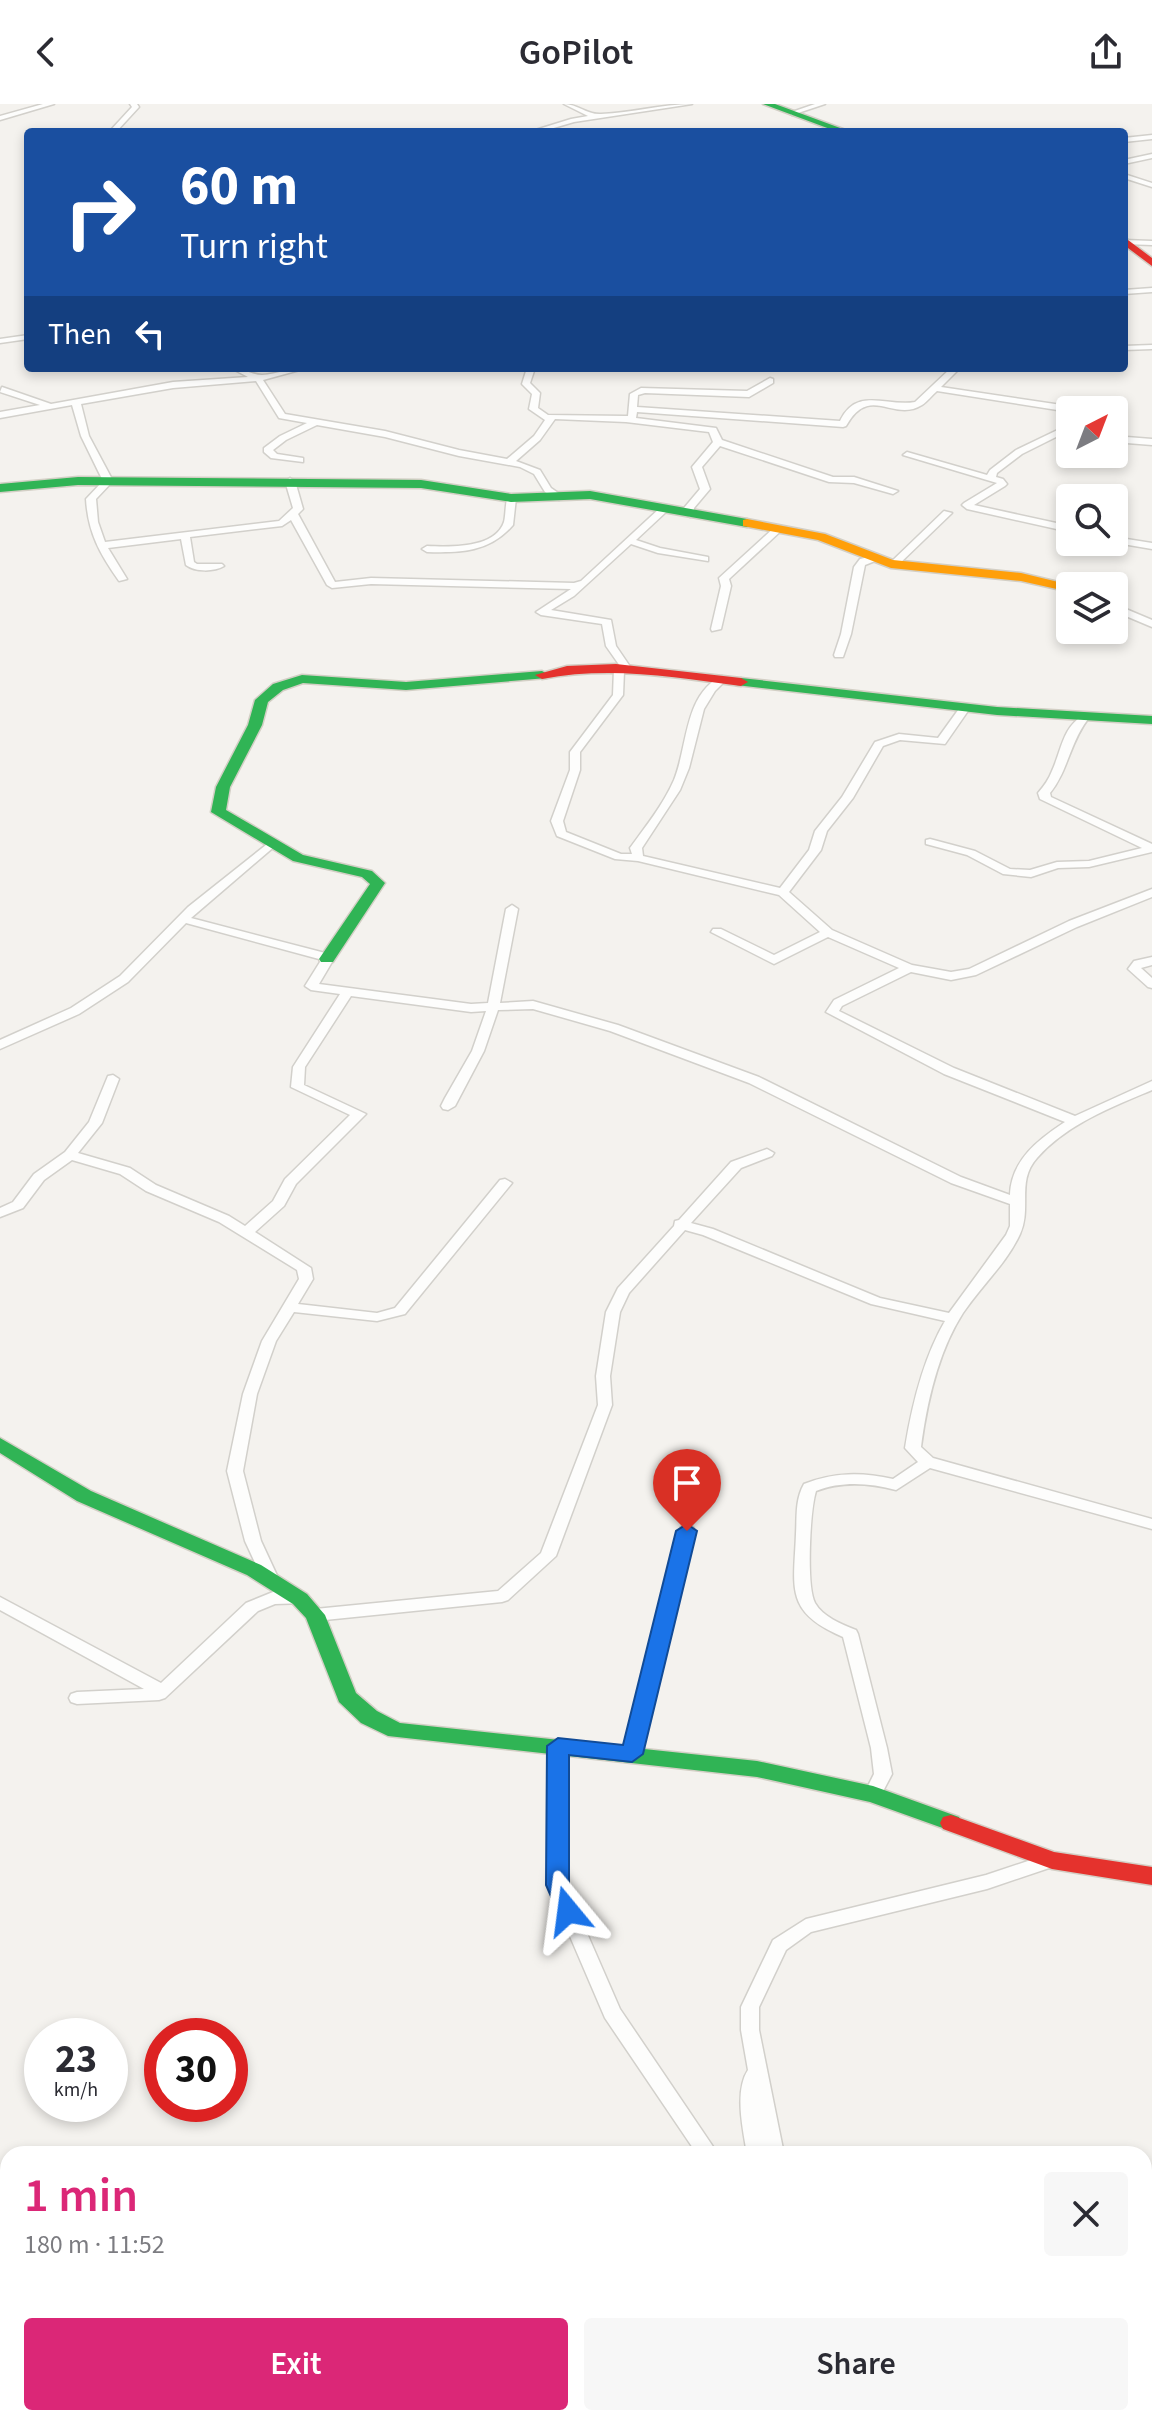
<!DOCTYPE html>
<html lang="en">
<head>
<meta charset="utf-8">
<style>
	body { margin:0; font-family:"Source Sans 3",sans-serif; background:#f7f7f7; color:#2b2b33; height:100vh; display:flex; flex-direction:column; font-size:30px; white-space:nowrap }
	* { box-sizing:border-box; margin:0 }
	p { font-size:26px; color:#7c7c81 }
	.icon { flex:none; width:44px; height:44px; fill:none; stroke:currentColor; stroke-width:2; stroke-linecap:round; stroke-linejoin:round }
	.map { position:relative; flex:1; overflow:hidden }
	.side { position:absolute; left:0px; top:2042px; width:1152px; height:280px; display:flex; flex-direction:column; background:#fff; border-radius:24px 24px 0 0; box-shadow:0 4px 12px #0003 }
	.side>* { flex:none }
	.hud { position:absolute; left:24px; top:24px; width:1104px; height:244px; border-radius:8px; box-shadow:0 4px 12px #0003; background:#1a4fa0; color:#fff; overflow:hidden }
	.needle { width:52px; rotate:42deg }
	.buttons { position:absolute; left:1056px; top:292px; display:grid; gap:16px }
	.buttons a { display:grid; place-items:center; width:72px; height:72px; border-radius:8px; background:#fff; box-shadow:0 4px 12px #0003; font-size:40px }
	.speed { position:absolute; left:24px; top:1914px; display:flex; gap:16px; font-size:40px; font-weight:700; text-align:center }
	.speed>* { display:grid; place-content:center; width:104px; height:104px; border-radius:50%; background:#fff; box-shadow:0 4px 12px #0003; line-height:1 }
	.speed small { font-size:20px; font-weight:400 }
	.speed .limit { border:12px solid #d22; background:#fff; color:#111 }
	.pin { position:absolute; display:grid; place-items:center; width:68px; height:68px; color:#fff; margin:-82px -34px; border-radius:50% 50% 50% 0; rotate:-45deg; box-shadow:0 0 8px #0007 }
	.pin .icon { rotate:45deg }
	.me { position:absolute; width:88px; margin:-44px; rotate:344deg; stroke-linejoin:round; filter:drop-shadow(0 0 6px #0008) }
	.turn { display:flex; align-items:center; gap:28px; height:168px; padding:0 24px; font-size:36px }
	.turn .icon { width:104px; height:104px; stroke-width:2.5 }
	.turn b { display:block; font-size:56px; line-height:68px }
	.then { display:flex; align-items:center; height:76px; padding:0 24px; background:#0003; gap:16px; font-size:30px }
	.round { display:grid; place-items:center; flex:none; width:84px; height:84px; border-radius:8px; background:#f7f7f7 }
	.headline { display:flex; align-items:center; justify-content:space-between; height:136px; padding:0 24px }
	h1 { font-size:48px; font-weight:600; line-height:60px; color:#db2777 }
	.cta { display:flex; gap:16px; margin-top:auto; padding:16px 24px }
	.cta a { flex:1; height:92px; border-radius:8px; background:#db2777; color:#fff; font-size:32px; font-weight:600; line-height:92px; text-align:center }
	.cta a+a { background:#f7f7f7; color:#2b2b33 }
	header { display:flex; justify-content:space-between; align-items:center; height:104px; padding:0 24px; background:#fff; font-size:36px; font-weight:600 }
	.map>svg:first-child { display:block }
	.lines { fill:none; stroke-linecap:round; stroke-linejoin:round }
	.street-casing { stroke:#d2d0cb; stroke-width:3 }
	.fast-casing { stroke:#d3cfc5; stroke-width:3 }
	.slow-casing { stroke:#d3cfc5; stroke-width:3 }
	.jam-casing { stroke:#d3cfc5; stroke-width:3 }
	.street { fill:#fdfdfc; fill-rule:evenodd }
	.fast { fill:#30b455; fill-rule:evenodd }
	.slow { fill:#ff9f0a; fill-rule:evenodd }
	.jam { fill:#e5322d; fill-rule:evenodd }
	.route { fill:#1a73e8; stroke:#114b97; stroke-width:2 }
</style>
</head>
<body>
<header><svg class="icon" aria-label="back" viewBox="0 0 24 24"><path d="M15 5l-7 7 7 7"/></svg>GoPilot<svg class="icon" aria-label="share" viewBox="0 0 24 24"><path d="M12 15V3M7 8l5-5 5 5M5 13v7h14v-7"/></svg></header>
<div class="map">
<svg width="1152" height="2322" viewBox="0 0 1152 2322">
	<rect width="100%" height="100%" fill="#f4f2ee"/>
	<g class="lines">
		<defs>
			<path id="street" d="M43,0H54L0,16V12Z
				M130,0H137L139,3L116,28H109L132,3Z
				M564,0C577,0 588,11 601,10C632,9 661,0 692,0L574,18L540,28H529L571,15L588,12Z
				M815,0H825L792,11L789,9Z
				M1152,31V35L1124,38V34Z
				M1152,50V54L1124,60V56Z
				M1124,70L1152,79V83L1124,74Z
				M1124,136L1152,137V141L1124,140Z
				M1152,184V188L1124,190V186Z
				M28,231V235L0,239V235Z
				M1152,241V245L1124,246V242Z
				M231,264C243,264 252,271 262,271C277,270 291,264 307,264L263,276L285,310L385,327L459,346L507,355L534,332L545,316L529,305L532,290L522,280L527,264H535L530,279L540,289L538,304L548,311L625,312H628L630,290L641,284L747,287L770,274L773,275V279L749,293L645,289L638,291L637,303L840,317C857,282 886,303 915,298L951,264H960L941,283L1075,303L1079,306H1070V308L937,287C932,291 927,298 922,301C893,319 870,279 846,322L843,323L637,308L636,314L716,324L722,336L833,373H854L898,387L893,390L854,379L829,378L720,342L702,363L710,385L694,404L693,412L690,413L685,410L684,404L700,385L692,363L713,338L709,328L626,318L555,315L540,336L516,357L540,366L551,384L564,393L559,396L545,388L534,370L520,363L459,352L385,333L317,321L286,336L273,346L277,350L303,354V358L271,354L264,348V344L280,332L307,319L279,314L256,277L173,284L81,300L89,332L113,377L96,395L98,418L105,438L279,417L293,404L285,377L290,374L295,377L303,405L298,410L335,478L371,474L574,479L581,477L660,404H666V408L636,436L660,444L708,453V457L658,449L631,440L574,492L551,506L611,516L616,542L631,564L624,567L623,591L580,648V666L563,717L566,728L621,750H632L630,744C646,722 663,701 674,676C688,642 684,590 722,572L727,575L715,587L704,605L689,664L680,686L642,744L643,752L780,784L809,746L815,727L842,693L875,638L899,630L938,634L961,602L965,601L970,604L945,640L900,636L883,642L853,694L827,727L821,746L789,788L832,826L912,861L951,868L969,865L1069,817L1152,785V793L1077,823L976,871L951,876L911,868L842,902L839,907L954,964L1075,1012L1152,977V986C1112,1003 1067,1020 1037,1054C1016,1077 1032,1104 1020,1130C1007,1159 981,1182 963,1209C938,1248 927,1298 921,1343L933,1354L1152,1415V1425L930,1364L896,1386C869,1379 842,1377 816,1387C810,1406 806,1482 815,1499C823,1513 841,1520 856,1526L858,1530L887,1644L892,1670L879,1695L873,1696L867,1695L864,1690L874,1670L871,1644L843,1533C784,1508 794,1484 796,1430C797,1413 795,1396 804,1380C834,1368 862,1368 893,1375L918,1358L905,1344C912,1301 923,1255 945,1217L871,1200L703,1131L685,1126L629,1189L620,1208L610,1272L612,1301L556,1452L508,1496L502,1498L315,1517L309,1515L307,1511L309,1507L315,1505L498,1487L541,1449L598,1301L596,1272L606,1208L618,1184L674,1122L675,1117L679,1116L731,1058L767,1045L774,1049L772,1052L741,1064L691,1119L713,1125L880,1194L949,1209L1006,1131L1010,1122V1100L951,1079L749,979L610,927L533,905L498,906L484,947L455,1002L448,1006L443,1005L441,1002L445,994L472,947L486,907L471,908L351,892L305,963L304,981L366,1010L296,1080L284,1102L255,1128L311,1164L313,1175L298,1200L377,1209L395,1204L500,1076L505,1075L512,1079L405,1210L377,1217L294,1208L276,1237L257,1290L243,1367L261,1437L280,1478L278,1482H266L264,1478L245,1437L227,1367L243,1290L262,1237L299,1175L297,1166L219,1118L146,1087L120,1070L72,1056L44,1076L23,1104L0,1113V1104L13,1098L34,1070L65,1048L89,1018L108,972L113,971L119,975L102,1019L78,1049L130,1064L156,1081L229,1112L245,1122L273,1097L285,1075L350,1011L291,983L293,963L340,890L311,886L305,882L320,858L319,855L186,819L128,878L79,910L0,945V936L71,904L120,872L188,803L271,737L277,740L275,742L191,814L329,850L332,858L319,880L471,900L488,899L506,805L512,801L518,805L500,899L533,897L618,921L759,973L961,1073L1010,1091C1011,1056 1039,1035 1065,1018L944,970L826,908L834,896L899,864L828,833L774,860L711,828L713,825H721L774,851L820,828L779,791L638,757L615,755L557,732L551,717L570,666V648L613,591L614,565L620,562L606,542L602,520L541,511L536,508L571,485L371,480L332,484L327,481L291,416L282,422L190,433L194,458L197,460H222L224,462C214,468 195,468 186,461L181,435L108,444L127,475L119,477C100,450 88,429 86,395L103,377L81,332L72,301L0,314V308L40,301L0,288L2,283L51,300L173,278L248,273Z
				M1070,320V326L1022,350L997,369L996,373L1003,375L1007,380L1005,382L974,401L1070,422V428L967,405L962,401L964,399L997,379L903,351L907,348L987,371L990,366L1016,346Z
				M1114,332L1152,335V341L1114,338Z
				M508,392L516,394L513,421C490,448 461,449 427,448L422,445L427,442C449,443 495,445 504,418C506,410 505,400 508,392Z
				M944,407L952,409L897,462H891V458Z
				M775,423L783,425L729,475L731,482L721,525L712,527L711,525L721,482L719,474Z
				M1114,433L1152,439V445L1111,438H1114Z
				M873,452L880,455L865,461L851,530L843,553H835L834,551L841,530L854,463L860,455Z
				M1114,500L1152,516V523L1114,507Z
				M1083,612L1088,615C1070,638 1068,667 1050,689L1051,693L1152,740V748L1089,763L1058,764L1031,773L1003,770L967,751L926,740V736L930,735L975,747L1010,765L1030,766L1057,758L1089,757L1142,744L1040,695L1038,689C1044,682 1049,675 1052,667C1061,648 1063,622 1083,612Z
				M1152,853V861L1141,864L1152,874V884L1148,883L1128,865L1134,857Z
				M687,1422L693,1423L695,1427L641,1650L638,1654L632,1656L626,1654L623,1650L679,1427L681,1423Z
				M273,1488L306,1491L308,1495L306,1499L275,1500L258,1507L165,1594L159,1596L77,1600L71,1598L69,1594L71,1590L77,1588L144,1585L0,1506V1493L161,1579L246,1499Z
				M558,1636L564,1638L566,1642V1781L620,1905L718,2050H697L605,1914L548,1781L550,1642L552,1638Z
				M1052,1749L1058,1751L1061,1756L1058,1761L987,1785L811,1828L786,1846L759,1903V1926L784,2050H747C743,2026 734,1987 748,1966L741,1926V1903L773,1836L806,1815L986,1771Z
				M754,2314H776V2322H754Z"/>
			<path id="fast" d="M763,0H775L851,28H838Z
				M78,373L421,376L511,390L590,387L747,415L753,419L747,423L590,395L511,398L421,384L78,381L0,388V380Z
				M542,567L549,571L547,574L406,586L303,579L283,586L268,598L262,621L230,683L226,706L303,751L372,767L385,779L333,858H321L319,855L370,780L362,773L293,757L211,708L216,683L248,621L255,596L273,580L302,571L406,578Z
				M741,574L997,603L1152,612V620L997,611L736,581L734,578Z
				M0,1334L91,1387L261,1461L307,1490L325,1511L356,1589L377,1607L400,1619L757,1657L873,1682L959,1713L962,1719L959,1725L951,1727L870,1698L757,1673L388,1632L361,1619L339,1598L306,1514L293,1500L247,1471L77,1397L0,1349Z"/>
			<path id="slow" d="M747,415L825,430L893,456L1021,469L1075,482H1070V488L1021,477L891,464L818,436L743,422V416Z"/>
			<path id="jam" d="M1124,133L1152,154V162L1124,141Z
				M616,560L741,574L748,578L741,582C674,573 609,562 542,575L535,571L567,562Z
				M951,1711L1054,1748L1152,1763V1781L1052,1765L943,1725L940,1719L943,1713Z"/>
		</defs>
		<use href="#street" class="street-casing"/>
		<use href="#fast" class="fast-casing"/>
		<use href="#slow" class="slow-casing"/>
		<use href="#jam" class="jam-casing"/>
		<use href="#street" class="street"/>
		<use href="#fast" class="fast"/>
		<use href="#slow" class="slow"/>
		<use href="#jam" class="jam"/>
	</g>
	<path class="route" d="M687,1420L697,1427L643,1650L632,1658L569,1651V1781L580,1807L576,1813H560L546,1781L547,1642L558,1634L623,1641L676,1427Z"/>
</svg>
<div class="buttons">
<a><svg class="needle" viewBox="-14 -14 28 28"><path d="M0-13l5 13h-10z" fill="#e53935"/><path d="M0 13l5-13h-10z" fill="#7c7c81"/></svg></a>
<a><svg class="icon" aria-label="search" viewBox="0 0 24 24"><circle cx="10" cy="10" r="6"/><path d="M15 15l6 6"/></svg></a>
<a><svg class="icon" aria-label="layers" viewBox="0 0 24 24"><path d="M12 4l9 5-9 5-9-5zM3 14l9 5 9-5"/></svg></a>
</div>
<div class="speed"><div>23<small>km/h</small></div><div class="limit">30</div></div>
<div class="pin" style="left:687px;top:1427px;background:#d93025"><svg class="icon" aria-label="arrive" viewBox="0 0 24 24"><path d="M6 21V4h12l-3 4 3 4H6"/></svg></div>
<svg class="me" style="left:568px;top:1807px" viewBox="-20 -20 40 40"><path d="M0-17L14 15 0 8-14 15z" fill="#1a73e8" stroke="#fff" stroke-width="4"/></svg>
<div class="hud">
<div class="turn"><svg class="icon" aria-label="right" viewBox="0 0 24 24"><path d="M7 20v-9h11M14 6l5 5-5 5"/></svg><div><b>60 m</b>Turn right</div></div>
<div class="then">Then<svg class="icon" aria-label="left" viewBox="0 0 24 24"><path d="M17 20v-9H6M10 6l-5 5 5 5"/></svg></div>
</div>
<section class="side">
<div class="headline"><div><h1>1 min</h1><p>180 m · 11:52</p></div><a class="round"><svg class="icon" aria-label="close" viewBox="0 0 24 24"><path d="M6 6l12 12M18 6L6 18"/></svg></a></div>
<div class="cta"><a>Exit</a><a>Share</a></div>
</section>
</div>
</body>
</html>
